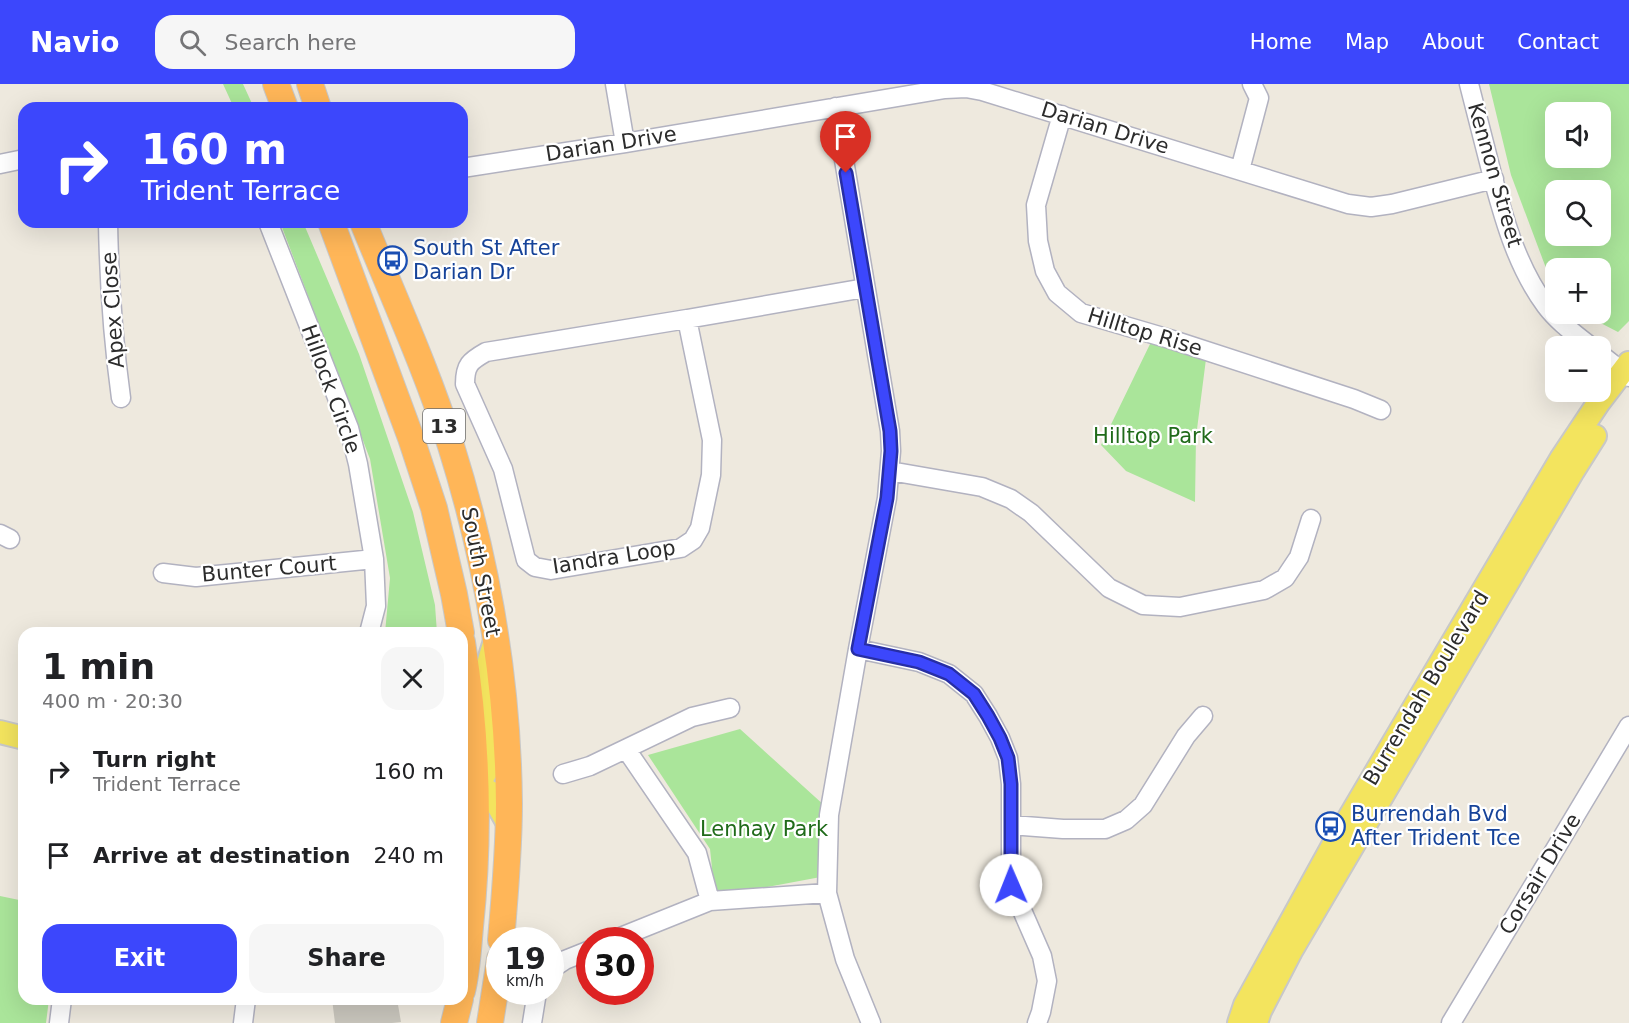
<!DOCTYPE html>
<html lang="en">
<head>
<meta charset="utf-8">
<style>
	body { margin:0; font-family:"DejaVu Sans",sans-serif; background:#f6f6f6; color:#202124; height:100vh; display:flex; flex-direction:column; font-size:22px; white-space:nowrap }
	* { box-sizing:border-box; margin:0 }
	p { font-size:20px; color:#757577 }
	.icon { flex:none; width:33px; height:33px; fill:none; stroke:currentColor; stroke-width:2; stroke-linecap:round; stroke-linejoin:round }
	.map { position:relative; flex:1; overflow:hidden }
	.side { position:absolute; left:18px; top:543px; width:450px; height:378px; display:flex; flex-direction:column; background:#fff; border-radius:18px; box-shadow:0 6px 24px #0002 }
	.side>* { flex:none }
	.top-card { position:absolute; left:18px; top:18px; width:450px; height:126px; border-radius:18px; box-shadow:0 6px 24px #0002; background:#3c47fc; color:#fff; overflow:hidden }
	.controls { position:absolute; left:1545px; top:18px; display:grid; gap:12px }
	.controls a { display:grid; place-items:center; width:66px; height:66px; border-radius:12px; background:#fff; box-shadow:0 6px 24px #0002; font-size:30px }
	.speed { position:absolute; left:486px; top:843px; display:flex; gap:12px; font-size:30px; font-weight:700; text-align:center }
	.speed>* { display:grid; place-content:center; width:78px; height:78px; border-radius:50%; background:#fff; box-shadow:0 6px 24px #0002; line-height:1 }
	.speed small { font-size:15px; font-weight:400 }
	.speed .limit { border:9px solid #d22; background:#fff; color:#111 }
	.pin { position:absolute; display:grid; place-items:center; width:51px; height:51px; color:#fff; margin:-62px -26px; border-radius:50% 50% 50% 0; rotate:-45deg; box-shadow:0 0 6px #0007 }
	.pin .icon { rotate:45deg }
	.me { position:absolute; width:66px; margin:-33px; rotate:359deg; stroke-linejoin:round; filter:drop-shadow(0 0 4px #0008) }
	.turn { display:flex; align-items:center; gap:21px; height:126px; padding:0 24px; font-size:27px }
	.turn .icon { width:78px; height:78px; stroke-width:2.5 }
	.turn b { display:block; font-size:42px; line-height:51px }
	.round { display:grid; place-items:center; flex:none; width:63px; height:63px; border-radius:18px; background:#f6f6f6 }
	.headline { display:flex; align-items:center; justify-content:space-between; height:102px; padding:0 24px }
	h1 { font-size:36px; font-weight:700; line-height:45px }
	.cta { display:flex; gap:12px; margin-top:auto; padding:12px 24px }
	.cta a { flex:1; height:69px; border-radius:18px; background:#3c47fc; color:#fff; font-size:24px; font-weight:700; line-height:69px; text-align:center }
	.cta a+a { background:#f6f6f6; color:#202124 }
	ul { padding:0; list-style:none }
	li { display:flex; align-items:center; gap:18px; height:84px; padding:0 24px }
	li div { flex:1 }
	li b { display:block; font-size:22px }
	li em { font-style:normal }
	header { display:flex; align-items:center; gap:36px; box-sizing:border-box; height:84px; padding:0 30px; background:#3c47fc; color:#fff }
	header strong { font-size:28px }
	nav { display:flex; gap:33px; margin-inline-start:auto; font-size:21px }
	.search { width:420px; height:54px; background:#f6f6f6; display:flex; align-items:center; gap:15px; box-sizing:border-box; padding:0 21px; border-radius:18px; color:#757577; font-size:22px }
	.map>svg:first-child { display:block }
	.park { fill:#aae59a; fill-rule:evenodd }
	.building { fill:#c9c6bd }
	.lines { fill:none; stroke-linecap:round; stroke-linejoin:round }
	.minor-casing { stroke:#b2b2c0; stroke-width:21 }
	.major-casing { stroke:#c8c8c8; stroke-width:26 }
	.highway-casing { stroke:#c8c8c8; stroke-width:28 }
	.minor { stroke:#fff; stroke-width:18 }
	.major { stroke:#f3e45e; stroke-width:22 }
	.highway { stroke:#ffb658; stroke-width:26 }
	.route-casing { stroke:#272ea4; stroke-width:15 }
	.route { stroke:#3c47fc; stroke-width:10 }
	.labels { text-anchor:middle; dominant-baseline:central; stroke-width:4.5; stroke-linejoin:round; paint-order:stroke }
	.shield { fill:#fff; stroke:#6b6b6b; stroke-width:1.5 }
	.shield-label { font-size:20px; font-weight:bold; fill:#2c2c2c }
	.street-label { font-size:21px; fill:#2c2c2c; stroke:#fff }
	.transit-label { font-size:21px; fill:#164399; stroke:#fff; text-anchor:start }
	.park-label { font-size:21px; fill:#206b1a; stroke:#fff }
</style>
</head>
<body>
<header>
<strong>Navio</strong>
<div class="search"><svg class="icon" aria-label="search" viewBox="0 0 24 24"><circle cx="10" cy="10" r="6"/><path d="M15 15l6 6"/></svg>Search here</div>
<nav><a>Home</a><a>Map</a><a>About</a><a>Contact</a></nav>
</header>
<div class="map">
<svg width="1629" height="939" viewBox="0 0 1629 939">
	<rect width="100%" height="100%" fill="#eee9de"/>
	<path class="park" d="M223,0H243L254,24H234Z
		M1489,0H1629V237L1618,248L1583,230H1600V184H1556L1555,208L1511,91ZM1600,28V74H1556V28ZM1600,106V152H1556V106Z
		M280,138H303L359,270L413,428L435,521L437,549H385L390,494L370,375Z
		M1151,258L1206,275L1196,353L1195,418L1126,387L1101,361Z
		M740,645L825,722L826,792L715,813L710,765L648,671Z
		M0,812L24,817V915H49L46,939H0Z"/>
	<path class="building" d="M332,915H397L401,938L392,939H335Z"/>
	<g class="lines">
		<defs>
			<path id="minor" d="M615,0L625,59
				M1469,0C1477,32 1485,63 1493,94C1505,139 1518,184 1546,222C1558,238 1575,250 1590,262
				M835,23L890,347L891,367L887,414L858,565L829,731L827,809L845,875L871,939
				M1062,31L1036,121L1038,157L1045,187L1057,209L1081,229L1173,256L1354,315L1381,326
				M0,80L24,75
				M462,84L625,59L945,5L966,4L982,7L1348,120L1371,123L1392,120L1494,95
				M1240,86L1259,14L1252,0
				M108,138C109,197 113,256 121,314
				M268,138L349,344L358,380L374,475L376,522L369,549
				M687,235L486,268C470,277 465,281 465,300L503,385L526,476L535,483L551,486L681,464L693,456L700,444L711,391L712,356L687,235L865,204
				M1600,270L1629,293
				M890,387L982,403L1011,415L1031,429L1109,504L1143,521L1180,523L1264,506L1285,494L1299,473L1311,435
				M0,450L10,455
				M163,489L196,493L374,475
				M858,565L919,578L949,590L974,610L988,632L1000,654L1008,674L1011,700V801L1042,872L1047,897L1041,928L1037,939
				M626,665L697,769L710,817
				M563,690L590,682L692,633L730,624
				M1011,741L1063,745H1105L1126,736L1143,721L1186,652L1203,632
				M613,856L710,817L827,809
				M550,886L565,876L590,866
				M59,939L62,915
				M243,939L246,915
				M532,939L537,908
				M1451,939L1629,642"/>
			<path id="major" d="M0,648L24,654
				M464,695L476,700L490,708L509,741
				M462,705C466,703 472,702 475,700C503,683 486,628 486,601C485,587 490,573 494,560
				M1239,939L1245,921L1336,756L1561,375L1599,318L1629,279
				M1256,939L1260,927L1291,867L1573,387L1595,352"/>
			<path id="highway" d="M276,0L285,24
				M310,0L318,24
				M331,138L411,354L434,424L454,510L461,549
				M363,138C393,212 427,286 451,362C487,477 508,600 509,720C509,766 505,811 501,856
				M462,558C477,652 480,748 470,843C468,864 467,887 462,907
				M454,939L460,915
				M490,939L500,875"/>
		</defs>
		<use href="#minor" class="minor-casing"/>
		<use href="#major" class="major-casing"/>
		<use href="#highway" class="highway-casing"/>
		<use href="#minor" class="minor"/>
		<use href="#major" class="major"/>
		<use href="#highway" class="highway"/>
	</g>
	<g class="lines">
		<defs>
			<path id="route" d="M846,89L890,347L891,367L887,414L858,565L919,578L949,590L974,610L988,632L1000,654L1008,674L1011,700V801"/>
		</defs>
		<use href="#route" class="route-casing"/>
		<use href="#route" class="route"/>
	</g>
	<defs>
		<symbol id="bus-ring" viewBox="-11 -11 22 22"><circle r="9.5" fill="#fff" stroke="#1a4fb4" stroke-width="1.5"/><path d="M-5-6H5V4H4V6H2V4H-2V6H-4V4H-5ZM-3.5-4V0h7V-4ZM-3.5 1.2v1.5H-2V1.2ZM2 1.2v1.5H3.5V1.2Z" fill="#1a4fb4"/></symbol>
	</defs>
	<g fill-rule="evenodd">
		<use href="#bus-ring" x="376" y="160" width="33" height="33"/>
		<use href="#bus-ring" x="1314" y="726" width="33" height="33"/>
	</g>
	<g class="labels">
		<rect class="shield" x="423" y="325" width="42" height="34" rx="4.5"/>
		<g class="shield-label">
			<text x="444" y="342">13</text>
		</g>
		<g class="street-label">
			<text transform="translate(1105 44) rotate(17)">Darian Drive</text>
			<text transform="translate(611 60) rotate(-9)">Darian Drive</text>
			<text transform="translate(1495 91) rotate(74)">Kennon Street</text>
			<text transform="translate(113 226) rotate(-94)">Apex Close</text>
			<text transform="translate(1145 248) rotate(17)">Hilltop Rise</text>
			<text transform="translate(331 305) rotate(70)">Hillock Circle</text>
			<text transform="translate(614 473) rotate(-9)">Iandra Loop</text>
			<text transform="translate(269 485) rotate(-5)">Bunter Court</text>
			<text transform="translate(481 488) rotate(79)">South Street</text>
			<text transform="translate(1426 604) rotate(-59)">Burrendah Boulevard</text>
			<text transform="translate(1540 790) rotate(-59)">Corsair Drive</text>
		</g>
		<g class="transit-label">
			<text x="413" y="164">South St After<tspan x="413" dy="24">Darian Dr</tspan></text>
			<text x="1351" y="730">Burrendah Bvd<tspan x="1351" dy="24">After Trident Tce</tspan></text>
		</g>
		<g class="park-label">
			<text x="1153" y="352">Hilltop Park</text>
			<text x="764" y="745">Lenhay Park</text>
		</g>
	</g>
</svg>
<div class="controls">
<a><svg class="icon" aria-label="sound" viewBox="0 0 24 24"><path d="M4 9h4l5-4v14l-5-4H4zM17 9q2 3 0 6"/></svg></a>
<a><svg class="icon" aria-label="search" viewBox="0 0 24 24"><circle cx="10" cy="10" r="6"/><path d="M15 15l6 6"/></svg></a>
<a>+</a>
<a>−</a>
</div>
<div class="speed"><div>19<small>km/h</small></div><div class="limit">30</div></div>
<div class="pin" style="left:846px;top:89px;background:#d93025"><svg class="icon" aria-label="arrive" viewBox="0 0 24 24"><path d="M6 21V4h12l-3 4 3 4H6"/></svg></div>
<svg class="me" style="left:1011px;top:801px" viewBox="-20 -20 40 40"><circle r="19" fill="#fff"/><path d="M0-13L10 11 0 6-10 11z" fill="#3c47fc"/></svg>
<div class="top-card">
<div class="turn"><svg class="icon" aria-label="right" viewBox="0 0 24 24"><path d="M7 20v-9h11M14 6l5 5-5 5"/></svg><div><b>160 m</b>Trident Terrace</div></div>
</div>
<section class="side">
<div class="headline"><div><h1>1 min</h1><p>400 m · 20:30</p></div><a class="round"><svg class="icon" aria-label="close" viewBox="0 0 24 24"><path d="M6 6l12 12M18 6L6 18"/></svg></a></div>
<ul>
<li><svg class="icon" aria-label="right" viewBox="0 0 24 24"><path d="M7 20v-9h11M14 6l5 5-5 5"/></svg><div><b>Turn right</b><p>Trident Terrace</p></div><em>160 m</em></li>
<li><svg class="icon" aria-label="arrive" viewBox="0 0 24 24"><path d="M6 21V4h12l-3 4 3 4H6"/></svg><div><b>Arrive at destination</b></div><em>240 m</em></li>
</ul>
<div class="cta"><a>Exit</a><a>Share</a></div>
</section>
</div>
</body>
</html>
